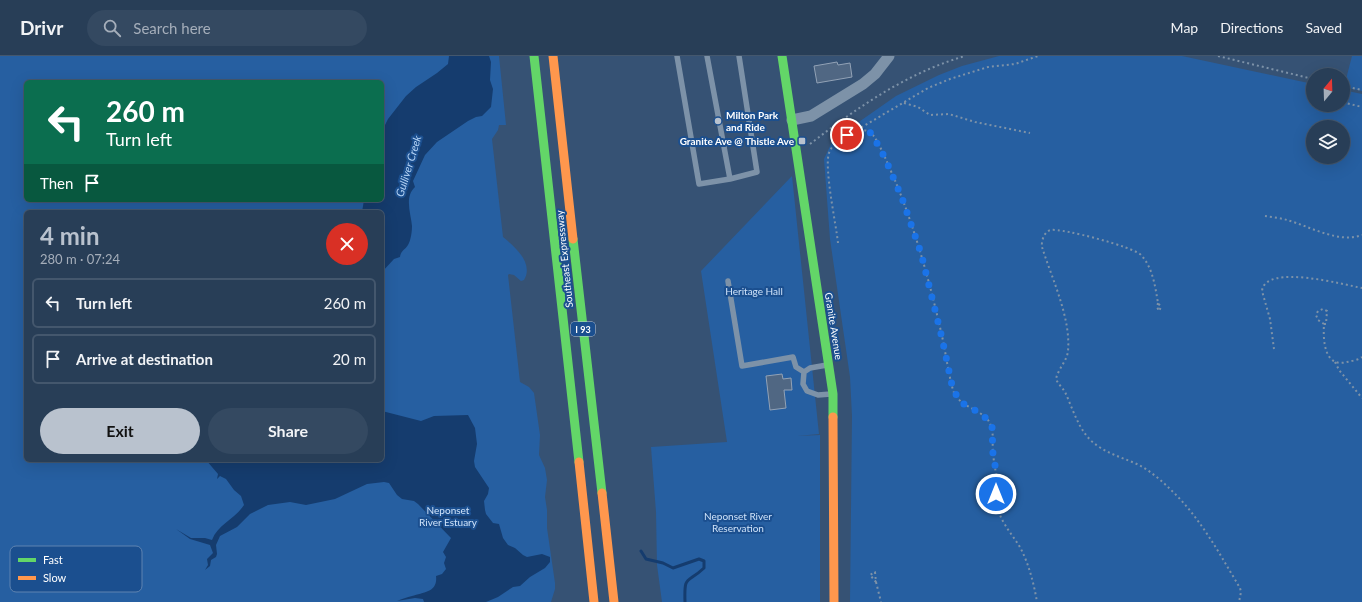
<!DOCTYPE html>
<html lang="en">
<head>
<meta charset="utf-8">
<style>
	body { margin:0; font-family:Lato,sans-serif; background:#344961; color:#f1f3f6; height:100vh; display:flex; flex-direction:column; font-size:15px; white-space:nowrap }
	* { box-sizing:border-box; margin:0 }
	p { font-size:13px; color:#a5aeba }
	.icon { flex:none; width:22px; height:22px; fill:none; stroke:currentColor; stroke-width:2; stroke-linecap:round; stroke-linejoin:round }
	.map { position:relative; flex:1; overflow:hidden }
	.drawer { position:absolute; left:24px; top:154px; width:360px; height:252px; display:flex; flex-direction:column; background:#283e57; border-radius:6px; box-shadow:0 4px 16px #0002,0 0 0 1px #44576d }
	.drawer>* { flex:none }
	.banner { position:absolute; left:24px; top:24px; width:360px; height:122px; border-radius:6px; box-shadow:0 4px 16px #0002,0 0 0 1px #44576d; background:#0b6e4f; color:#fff; overflow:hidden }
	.needle { width:26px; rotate:19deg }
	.tools { position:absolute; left:1306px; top:12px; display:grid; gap:8px }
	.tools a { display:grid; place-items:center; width:44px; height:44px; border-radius:50%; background:#283e57; box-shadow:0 4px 16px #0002,0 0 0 1px #44576d; font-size:20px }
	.pin { position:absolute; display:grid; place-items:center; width:34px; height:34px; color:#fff; margin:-17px; border:2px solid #fff; border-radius:50%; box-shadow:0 1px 4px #0007 }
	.me { position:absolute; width:44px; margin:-22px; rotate:0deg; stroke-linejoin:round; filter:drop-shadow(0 0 3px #0008) }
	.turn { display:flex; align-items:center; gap:14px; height:84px; padding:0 16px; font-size:18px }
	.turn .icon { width:52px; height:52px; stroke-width:2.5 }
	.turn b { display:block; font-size:28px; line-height:34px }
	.then { display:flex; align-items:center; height:38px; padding:0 16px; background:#0003; gap:8px; font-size:15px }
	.round { display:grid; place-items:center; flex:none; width:42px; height:42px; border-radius:21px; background:#344961 }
	.overview { display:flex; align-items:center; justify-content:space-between; height:68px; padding:0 16px }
	h1 { font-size:24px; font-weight:700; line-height:30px; color:#b9c2ce }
	.button { display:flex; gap:8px; margin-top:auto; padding:8px 16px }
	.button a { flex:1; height:46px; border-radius:24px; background:#b9c2ce; color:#111; font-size:16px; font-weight:700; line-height:46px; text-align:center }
	.button a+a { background:#344961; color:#f1f3f6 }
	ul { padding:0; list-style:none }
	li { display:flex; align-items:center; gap:12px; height:50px; margin:0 8px 6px; padding:0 8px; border:2px solid #44576d; border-radius:6px }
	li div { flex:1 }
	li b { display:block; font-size:15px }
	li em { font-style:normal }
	header { display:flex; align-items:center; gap:24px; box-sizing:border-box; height:56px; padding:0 20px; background:#283e57; border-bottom:1px solid #44576d }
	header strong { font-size:19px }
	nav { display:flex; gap:22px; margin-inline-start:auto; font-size:14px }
	.search { width:280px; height:36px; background:#344961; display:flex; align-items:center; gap:10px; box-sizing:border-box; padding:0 14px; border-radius:22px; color:#a5aeba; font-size:15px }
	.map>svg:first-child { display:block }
	.green { fill:#265fa1; fill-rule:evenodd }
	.water { fill:#153c6e }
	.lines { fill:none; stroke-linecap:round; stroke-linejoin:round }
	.stream { stroke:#153c6e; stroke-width:3 }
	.building { fill:#506783; stroke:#92a2b6 }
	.path { stroke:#7d92a8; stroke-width:2; stroke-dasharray:2 3; stroke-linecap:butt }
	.lane { stroke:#7d92a8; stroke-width:5.5 }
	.street { stroke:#7d92a8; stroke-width:11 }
	.fast { stroke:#63d668; stroke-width:9 }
	.slow { stroke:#ff974d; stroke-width:9 }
	.route { stroke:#1a73e8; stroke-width:7; stroke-dasharray:0 12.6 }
	.poi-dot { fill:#b9c2ce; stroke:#1b4f8f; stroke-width:1.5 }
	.labels { text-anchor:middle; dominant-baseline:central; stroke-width:4; stroke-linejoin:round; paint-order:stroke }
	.shield { fill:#1b4f8f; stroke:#bbcadd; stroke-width:1 }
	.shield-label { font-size:9px; font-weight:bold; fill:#fff }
	.poi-label { font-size:10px; font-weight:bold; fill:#fff; stroke:#1b4f8f; text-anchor:start }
	.street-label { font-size:10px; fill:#fff; stroke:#1b4f8f }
	.park-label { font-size:10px; fill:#cfe3fa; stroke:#1b4f8f }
	.water-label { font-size:11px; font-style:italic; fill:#b5d3f5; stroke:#1b4f8f }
	.key { fill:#1b4f8f; stroke:#5f84b1; stroke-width:1 }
	.key-label { font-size:11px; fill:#fff }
</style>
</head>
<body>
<header>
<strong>Drivr</strong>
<div class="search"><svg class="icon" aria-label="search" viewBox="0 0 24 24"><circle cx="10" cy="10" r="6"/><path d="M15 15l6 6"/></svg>Search here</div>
<nav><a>Map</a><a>Directions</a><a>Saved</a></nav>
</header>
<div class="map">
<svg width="1362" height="546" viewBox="0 0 1362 546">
	<rect width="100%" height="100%" fill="#365274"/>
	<path class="green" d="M0,0H499L506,69H499L498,74L492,83L503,181C515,191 534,207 524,224L521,225L514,219L509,218L508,219L520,326L529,331L534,337L540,379L539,399L545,412L547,424L545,441L547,454V472L555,527V533L551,546H0ZM26,26H382V144H26ZM26,156H382V404H26Z
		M999,0H1182L1313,28V49H1343V34L1362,38V546H850L852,360L850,321L830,183L824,103L833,84L896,40L939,19L962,10ZM1313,71H1343V101H1313Z
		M1352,0H1362V35L1344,31Z
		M792,120L819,378L797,380L820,379V546H662L657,509L656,456L651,391L727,386L701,215Z"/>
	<path class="water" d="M449,0H489L491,6L490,24L493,33L491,51L482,60L476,61L468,65L437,86L425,99L413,125L415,131C404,141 411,158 412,170C412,175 411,184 408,189C405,194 401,194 400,201L394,203L382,216V156H362L364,144H382L383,73L388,63L406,40L416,31L437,17L448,8Z
		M382,355L421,365L434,360L468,359L475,372L477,388L474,405L475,411L489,432L488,438L484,445L485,454L486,458L493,467L499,468L503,482L508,489L515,492L523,499L527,501L542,498L550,501V506L545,512L530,521L520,530L513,531L498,541L486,546H424L423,543L415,542L397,545C402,543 407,541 412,540C424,536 438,536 436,520L442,518L446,513L444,507L446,501L443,496L451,482L418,448L414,445L402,443L397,439L389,427L384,426L367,428L335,443L306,449L290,446L268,449L250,458L237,471L220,480L216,489L217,498L216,501L211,504L210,510L205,514L208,509L207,503L213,497L210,489L190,483L176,473L191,482H205L212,484C218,468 235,463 244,449L241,440L234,434L226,423L220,420L217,423L218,418L206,404H382Z"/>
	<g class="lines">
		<path class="stream" d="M641,495L646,503L663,507L673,512L699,503L704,505V512C687,528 684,518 685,546"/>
	</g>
	<path class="building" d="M837,6L838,9L850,7L852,21L817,27L814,10Z
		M782,318L783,323L791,322L792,334H784L786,352L770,354L766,320Z"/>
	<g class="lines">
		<path class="path" d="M1218,0L1313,23
			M1343,30L1362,34
			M904,47L918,51L930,59L949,58L975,66L1030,77
			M1343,48L1346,47L1362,51
			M1326,54L1339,49
			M857,74L928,32L950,23L988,11L1015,8L1038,0
			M810,88C858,51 907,17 965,0
			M1265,160C1272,161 1280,162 1287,164C1309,170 1339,188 1362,179
			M838,187C836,168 824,112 829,97C833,86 846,78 856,75C862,73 869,74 873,79C881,90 888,109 894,122C915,172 930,227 942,280C946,298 948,316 953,334C959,353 986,353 991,370C994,378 992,389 993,397C994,408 996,420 1000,430
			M1158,247L1157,251L1159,255L1161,251L1158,247C1155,230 1153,212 1141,199C1134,191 1062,172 1051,174C1044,175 1041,186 1042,191C1052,223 1071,262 1068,295C1067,305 1058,313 1056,323C1058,328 1062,331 1065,336C1073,353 1079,376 1095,388C1108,398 1124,402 1139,409C1150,415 1161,424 1170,433C1200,461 1219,497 1240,532L1241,536L1239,546
			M1324,268L1318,264L1316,259L1318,255L1323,253L1327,255L1326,268H1324C1323,284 1324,312 1347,306C1352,305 1358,304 1362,301
			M1274,293L1270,263L1262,235C1265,207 1345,229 1362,232
			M1335,306L1339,314L1362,342
			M998,425C996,440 996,454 1004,467C1009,476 1016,484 1021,493C1029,509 1034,528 1037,546
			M875,516L876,526L870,519Z
			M876,526L881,546"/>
		<path class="lane" d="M677,0L699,128L730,123L707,0
			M730,123L757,116L739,0
			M728,225L742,310L793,301L796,311L804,316
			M827,309L810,312L804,316L803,328L807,335L818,339L831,338"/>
		<path class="street" d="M792,64L811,60L863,28L875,18L889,0"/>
		<path class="fast" d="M534,0L579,406
			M782,0L833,338V361
			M573,183L602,437"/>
		<path class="slow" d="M553,0L573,183
			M833,361L834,546
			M579,406L594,546
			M602,437L614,546"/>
	</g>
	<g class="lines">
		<path class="route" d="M847,79L860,74H867L872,78L885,102L902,142L921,197L942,282L953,334L962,347L980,357L988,364L992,370L993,399L998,424L996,438"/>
	</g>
	<g class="poi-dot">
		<circle cx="718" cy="65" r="4"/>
		<rect x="798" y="81" width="8" height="8" rx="2"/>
	</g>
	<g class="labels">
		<rect class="shield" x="571" y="266" width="24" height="14" rx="3"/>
		<g class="shield-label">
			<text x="583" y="273">I 93</text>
		</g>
		<g class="poi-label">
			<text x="726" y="59">Milton Park<tspan x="726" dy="12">and Ride</tspan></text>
			<text x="794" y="85" text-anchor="end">Granite Ave @ Thistle Ave</text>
		</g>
		<g class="street-label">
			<text transform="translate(564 203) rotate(-96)">Southeast Expressway</text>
			<text transform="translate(834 270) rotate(81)">Granite Avenue</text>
		</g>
		<g class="park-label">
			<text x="754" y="235">Heritage Hall</text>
			<text x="448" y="454">Neponset<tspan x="448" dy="12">River Estuary</tspan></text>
			<text x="738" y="460">Neponset River<tspan x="738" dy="12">Reservation</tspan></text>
		</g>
		<g class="water-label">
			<text transform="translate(408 110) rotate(-73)">Gulliver Creek</text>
		</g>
	</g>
	<rect x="10" y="490" width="132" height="46" rx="6" class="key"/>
	<rect x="18" y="502" width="18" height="4" fill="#63d668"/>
	<rect x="18" y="520" width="18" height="4" fill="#ff974d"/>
	<g class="key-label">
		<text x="43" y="508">Fast</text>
		<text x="43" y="526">Slow</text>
	</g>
</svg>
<div class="tools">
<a><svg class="needle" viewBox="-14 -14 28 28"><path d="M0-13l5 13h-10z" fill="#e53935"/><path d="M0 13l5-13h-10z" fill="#a5aeba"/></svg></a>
<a><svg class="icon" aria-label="layers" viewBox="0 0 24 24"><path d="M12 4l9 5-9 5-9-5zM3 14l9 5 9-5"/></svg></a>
</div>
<div class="pin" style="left:847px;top:79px;background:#d93025"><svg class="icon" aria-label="arrive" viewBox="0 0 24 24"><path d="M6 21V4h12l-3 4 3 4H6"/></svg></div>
<svg class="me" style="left:996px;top:438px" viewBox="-20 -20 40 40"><circle r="17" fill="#1a73e8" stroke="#fff" stroke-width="3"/><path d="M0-11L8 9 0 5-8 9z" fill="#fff"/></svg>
<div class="banner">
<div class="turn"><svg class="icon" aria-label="left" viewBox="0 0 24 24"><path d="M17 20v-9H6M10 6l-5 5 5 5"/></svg><div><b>260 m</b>Turn left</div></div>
<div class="then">Then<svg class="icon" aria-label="arrive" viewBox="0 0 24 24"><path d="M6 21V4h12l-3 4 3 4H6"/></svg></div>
</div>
<section class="drawer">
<div class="overview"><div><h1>4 min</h1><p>280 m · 07:24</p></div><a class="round" style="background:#d93025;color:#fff"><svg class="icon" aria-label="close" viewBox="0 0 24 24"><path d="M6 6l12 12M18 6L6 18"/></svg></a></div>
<ul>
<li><svg class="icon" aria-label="left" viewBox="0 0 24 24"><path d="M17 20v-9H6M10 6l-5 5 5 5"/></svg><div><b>Turn left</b></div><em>260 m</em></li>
<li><svg class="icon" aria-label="arrive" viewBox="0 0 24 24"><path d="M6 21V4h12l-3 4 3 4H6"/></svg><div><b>Arrive at destination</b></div><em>20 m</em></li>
</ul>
<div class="button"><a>Exit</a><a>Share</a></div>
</section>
</div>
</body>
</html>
